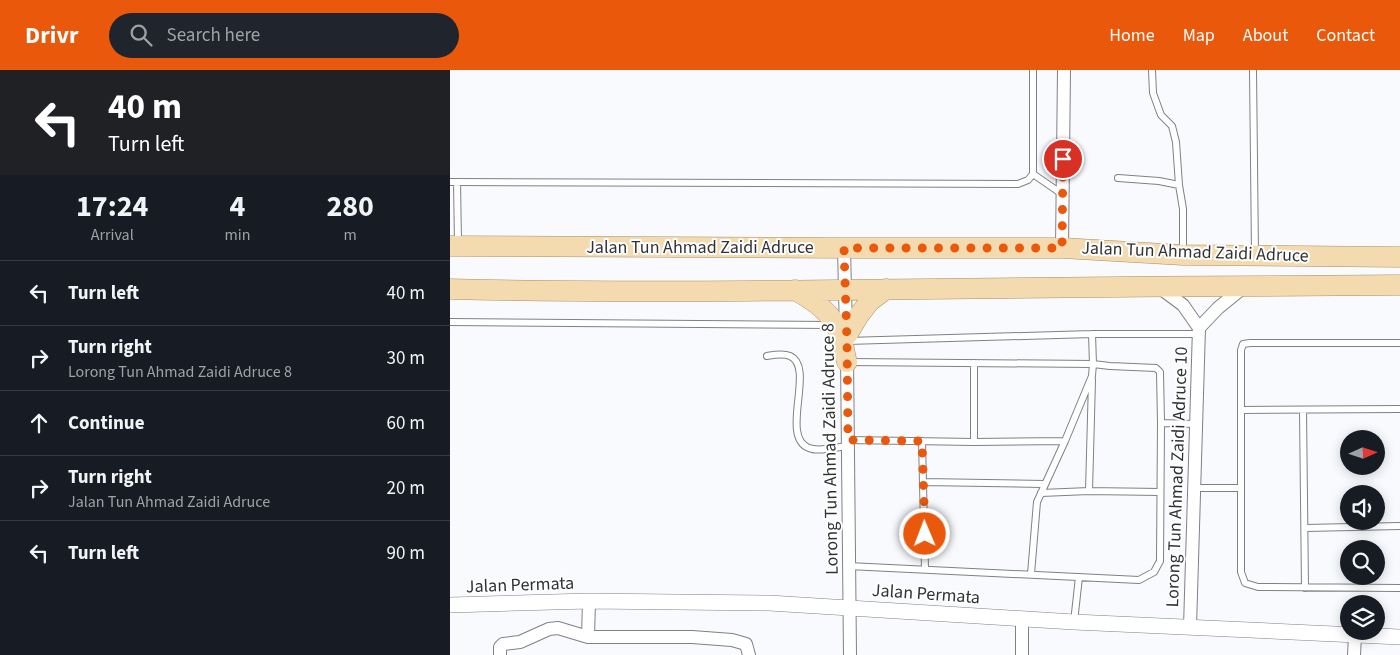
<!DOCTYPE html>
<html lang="en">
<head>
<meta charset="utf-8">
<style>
	body { margin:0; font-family:"Source Sans 3",sans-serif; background:#20242c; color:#f1f3f6; height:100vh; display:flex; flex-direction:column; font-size:19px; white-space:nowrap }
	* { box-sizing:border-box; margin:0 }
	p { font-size:16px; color:#9ea1a6 }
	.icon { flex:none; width:28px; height:28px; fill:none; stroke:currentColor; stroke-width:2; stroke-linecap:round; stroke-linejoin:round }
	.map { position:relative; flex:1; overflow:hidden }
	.sheet { display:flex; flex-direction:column; background:#171b24; width:450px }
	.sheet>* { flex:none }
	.hud { background:#202124; color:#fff; overflow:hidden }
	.needle { width:32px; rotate:87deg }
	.buttons { position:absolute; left:890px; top:360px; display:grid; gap:10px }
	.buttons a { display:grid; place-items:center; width:45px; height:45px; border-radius:50%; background:#171b24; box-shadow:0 2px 12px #0003; font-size:25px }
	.pin { position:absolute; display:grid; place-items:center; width:42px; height:42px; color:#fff; margin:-21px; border:2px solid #fff; border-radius:50%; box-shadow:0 1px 5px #0007 }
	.me { position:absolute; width:55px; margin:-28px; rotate:359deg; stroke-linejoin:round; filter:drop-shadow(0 0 4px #0008) }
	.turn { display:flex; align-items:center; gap:18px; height:105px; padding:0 25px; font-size:22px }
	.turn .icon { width:65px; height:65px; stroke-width:2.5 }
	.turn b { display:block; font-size:35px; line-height:42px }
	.eta { display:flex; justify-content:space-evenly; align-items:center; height:85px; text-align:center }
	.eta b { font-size:30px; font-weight:700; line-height:35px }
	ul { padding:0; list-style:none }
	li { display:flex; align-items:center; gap:15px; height:65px; padding:0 25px; border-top:1px solid #363941 }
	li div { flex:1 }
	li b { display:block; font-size:19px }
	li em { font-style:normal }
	header { display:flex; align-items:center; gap:30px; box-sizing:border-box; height:70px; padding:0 25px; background:#ea580c; color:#fff }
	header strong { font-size:24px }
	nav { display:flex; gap:28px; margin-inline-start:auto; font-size:18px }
	.search { width:350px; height:45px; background:#20242c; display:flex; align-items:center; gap:12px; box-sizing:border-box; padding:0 18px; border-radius:28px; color:#9ea1a6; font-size:19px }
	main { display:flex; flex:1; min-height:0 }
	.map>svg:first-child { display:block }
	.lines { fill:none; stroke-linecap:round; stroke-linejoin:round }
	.service-casing { stroke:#7e8187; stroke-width:8 }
	.minor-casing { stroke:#7e8187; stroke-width:14 }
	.tertiary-casing { stroke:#7e8187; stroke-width:16 }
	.primary-casing { stroke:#aa9062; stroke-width:21 }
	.service { stroke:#fff; stroke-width:6 }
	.minor { stroke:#fff; stroke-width:12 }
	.tertiary { stroke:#fff; stroke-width:15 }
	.primary { stroke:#f3daaf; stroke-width:20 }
	.route { stroke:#ea580c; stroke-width:9; stroke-dasharray:0 16.2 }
	.labels { text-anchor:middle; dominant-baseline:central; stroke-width:4; stroke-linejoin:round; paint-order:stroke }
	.street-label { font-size:18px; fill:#303234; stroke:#fff }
</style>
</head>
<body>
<header>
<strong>Drivr</strong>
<div class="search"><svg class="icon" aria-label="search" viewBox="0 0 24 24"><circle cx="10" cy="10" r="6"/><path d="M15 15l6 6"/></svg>Search here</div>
<nav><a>Home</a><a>Map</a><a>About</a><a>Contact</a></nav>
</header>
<main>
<section class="sheet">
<div class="hud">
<div class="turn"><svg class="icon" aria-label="left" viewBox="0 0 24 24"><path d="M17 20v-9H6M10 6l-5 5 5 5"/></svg><div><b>40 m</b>Turn left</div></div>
</div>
<div class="eta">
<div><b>17:24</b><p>Arrival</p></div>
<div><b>4</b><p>min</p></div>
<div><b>280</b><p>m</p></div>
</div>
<ul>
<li><svg class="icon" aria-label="left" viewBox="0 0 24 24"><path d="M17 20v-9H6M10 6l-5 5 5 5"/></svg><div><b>Turn left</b></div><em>40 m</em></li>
<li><svg class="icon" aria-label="right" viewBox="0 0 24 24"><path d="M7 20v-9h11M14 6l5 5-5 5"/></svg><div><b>Turn right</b><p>Lorong Tun Ahmad Zaidi Adruce 8</p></div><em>30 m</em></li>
<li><svg class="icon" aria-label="ahead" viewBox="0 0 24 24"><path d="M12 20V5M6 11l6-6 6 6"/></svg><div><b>Continue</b></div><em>60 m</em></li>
<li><svg class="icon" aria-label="right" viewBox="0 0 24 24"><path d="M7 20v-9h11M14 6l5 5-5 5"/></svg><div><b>Turn right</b><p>Jalan Tun Ahmad Zaidi Adruce</p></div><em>20 m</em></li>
<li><svg class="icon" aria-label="left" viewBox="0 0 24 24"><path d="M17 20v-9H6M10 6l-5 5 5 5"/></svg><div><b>Turn left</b></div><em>90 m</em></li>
</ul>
</section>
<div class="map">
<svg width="950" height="585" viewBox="0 0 950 585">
	<rect width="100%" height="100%" fill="#f8fafe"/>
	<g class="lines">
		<defs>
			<path id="service" d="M702,0L703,23L711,45L722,56L726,72L729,115L733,139V184
				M803,0L805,184
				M583,104L612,124
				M668,108L709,111L729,115
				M0,112L568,114L578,110L583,104V0
				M7,112L8,172
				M0,252L383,255
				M397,271L642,264H748
				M950,273H800L793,274L791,280V502L795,513L808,517L950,518
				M317,286C323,285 333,283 340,286C366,297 329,367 359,378C368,382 388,377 398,376
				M398,292L643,294L642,264
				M792,340L950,339
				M853,340L855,518
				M711,353L745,354
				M397,370L524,372L615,371
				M472,371L475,499
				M524,372V293
				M474,412L594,414
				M744,418H791
				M639,421L642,310
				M591,423L639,421L710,422
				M855,458L950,456
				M398,496L689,510L704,502L710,491L711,353L710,302L706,298L660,296L643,294L642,306L632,330L615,371L587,432L581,504
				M624,552L629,507"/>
			<path id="minor" d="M394,178L396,263
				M612,178L614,0
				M710,218L733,235L749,258L740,557
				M749,258L768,238L795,216
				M397,285L400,585
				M138,567L139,531
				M50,585V577L53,574L70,572L99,559L108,558L138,567H242L282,570L296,574L299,585
				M572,585V549
				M904,585L905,566"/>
			<path id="tertiary" d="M0,535L139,531L319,533L624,552L950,567"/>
			<path id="primary" d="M0,176L394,178H612L733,185L950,187
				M0,219C159,223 318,221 477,219C635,217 792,216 950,215
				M345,220C364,231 382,242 390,264C394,273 394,283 397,292
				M397,265L409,245L420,231L436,219"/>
		</defs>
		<use href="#service" class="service-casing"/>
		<use href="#minor" class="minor-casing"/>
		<use href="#tertiary" class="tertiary-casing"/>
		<use href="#primary" class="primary-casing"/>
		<use href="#service" class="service"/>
		<use href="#minor" class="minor"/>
		<use href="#tertiary" class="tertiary"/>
		<use href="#primary" class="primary"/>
	</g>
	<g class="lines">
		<path class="route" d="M475,464L472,371L398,370L397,271L394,178H612L613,89"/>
	</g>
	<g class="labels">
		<g class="street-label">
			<text x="250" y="177">Jalan Tun Ahmad Zaidi Adruce</text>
			<text transform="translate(745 182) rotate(2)">Jalan Tun Ahmad Zaidi Adruce</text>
			<text transform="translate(380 379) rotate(-91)">Lorong Tun Ahmad Zaidi Adruce 8</text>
			<text transform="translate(727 407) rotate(-88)">Lorong Tun Ahmad Zaidi Adruce 10</text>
			<text transform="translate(70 515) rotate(-2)">Jalan Permata</text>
			<text transform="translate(476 524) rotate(4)">Jalan Permata</text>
		</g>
	</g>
</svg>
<div class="buttons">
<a><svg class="needle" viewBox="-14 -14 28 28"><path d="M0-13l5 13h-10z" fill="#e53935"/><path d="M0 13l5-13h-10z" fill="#9ea1a6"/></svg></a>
<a><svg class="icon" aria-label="sound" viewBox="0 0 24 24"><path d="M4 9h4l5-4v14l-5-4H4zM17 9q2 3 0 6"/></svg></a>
<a><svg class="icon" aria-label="search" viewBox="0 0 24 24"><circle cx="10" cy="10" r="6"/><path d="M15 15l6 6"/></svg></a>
<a><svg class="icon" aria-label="layers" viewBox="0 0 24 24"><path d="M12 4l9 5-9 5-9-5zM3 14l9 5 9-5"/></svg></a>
</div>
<div class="pin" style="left:613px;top:89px;background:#d93025"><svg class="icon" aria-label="arrive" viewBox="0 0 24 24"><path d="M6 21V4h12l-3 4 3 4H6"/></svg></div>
<svg class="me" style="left:475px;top:464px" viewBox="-20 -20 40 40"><circle r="17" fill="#ea580c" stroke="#fff" stroke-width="3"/><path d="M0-11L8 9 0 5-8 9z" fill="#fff"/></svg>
</div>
</main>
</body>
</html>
